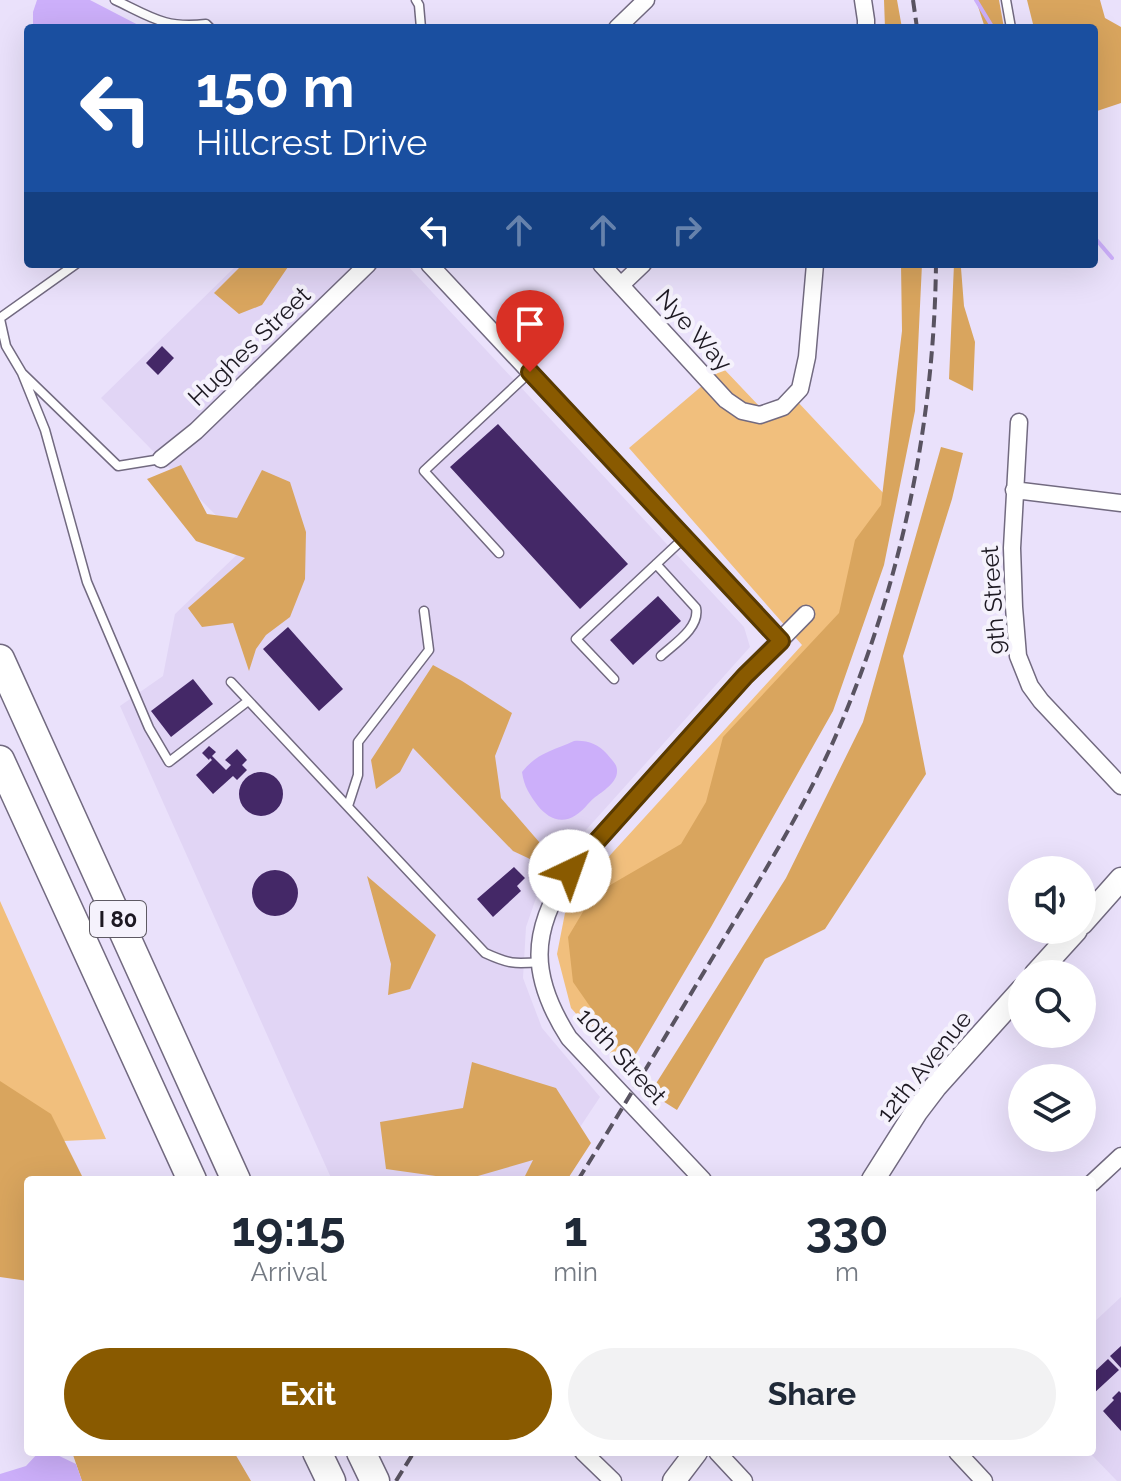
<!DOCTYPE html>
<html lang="en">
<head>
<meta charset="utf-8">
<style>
	body { margin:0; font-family:Raleway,sans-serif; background:#f2f2f3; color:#1f2937; height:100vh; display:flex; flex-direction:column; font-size:30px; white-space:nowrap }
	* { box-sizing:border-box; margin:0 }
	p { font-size:26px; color:#747a83 }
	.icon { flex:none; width:44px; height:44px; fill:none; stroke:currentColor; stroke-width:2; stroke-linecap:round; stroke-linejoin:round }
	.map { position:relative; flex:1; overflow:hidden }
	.drawer { position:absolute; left:24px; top:1176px; width:1072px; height:280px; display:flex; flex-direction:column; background:#fff; border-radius:8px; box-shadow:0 8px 32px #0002 }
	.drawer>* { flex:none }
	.hud { position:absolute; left:24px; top:24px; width:1074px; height:244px; border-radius:8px; box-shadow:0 8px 32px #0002; background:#1a4fa0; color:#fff; overflow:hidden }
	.controls { position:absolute; left:1008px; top:856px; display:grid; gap:16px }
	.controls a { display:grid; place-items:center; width:88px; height:88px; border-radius:50%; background:#fff; box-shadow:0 8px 32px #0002; font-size:40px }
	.pin { position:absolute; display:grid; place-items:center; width:68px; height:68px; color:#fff; margin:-82px -34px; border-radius:50% 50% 50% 0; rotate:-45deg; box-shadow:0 0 8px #0007 }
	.pin .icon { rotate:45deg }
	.me { position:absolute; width:88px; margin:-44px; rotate:42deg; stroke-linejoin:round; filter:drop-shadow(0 0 6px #0008) }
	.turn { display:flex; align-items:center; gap:28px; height:168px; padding:0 40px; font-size:36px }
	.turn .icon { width:104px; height:104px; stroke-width:2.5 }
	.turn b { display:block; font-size:56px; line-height:68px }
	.lanes { display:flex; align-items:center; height:76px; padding:0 40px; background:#0003; justify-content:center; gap:40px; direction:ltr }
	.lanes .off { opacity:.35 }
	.eta { display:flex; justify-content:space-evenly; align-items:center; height:136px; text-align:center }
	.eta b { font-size:48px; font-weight:700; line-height:56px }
	.cta { display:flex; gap:16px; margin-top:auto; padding:16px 40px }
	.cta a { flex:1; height:92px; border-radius:48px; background:#895a00; color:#fff; font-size:32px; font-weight:700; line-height:92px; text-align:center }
	.cta a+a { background:#f2f2f3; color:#1f2937 }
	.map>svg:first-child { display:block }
	.built { fill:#e1d5f5 }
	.green { fill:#f1bf7d }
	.forest { fill:#d9a55e }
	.water { fill:#ccaffa }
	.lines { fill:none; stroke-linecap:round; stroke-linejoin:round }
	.stream { stroke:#ccaffa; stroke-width:4 }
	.building { fill:#442867 }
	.service-casing { stroke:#726a80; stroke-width:11 }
	.minor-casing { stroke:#726a80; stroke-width:19 }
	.secondary-casing { stroke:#726a80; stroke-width:25 }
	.motorway-casing { stroke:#726a80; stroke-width:31 }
	.service { stroke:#fff; stroke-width:8 }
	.minor { stroke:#fff; stroke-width:16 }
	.secondary { stroke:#fff; stroke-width:22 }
	.motorway { stroke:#fff; stroke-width:28 }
	.rail { stroke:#595361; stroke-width:4; stroke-dasharray:12 6; stroke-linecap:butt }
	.route-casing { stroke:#593a00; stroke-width:20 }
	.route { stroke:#895a00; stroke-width:14 }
	.labels { text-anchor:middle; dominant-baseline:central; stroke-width:8; stroke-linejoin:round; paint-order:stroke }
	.shield { fill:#f5f2fc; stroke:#5e5a63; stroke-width:2 }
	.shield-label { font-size:22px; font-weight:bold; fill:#1d1922 }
	.street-label { font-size:24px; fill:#1d1922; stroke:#f5f2fc }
</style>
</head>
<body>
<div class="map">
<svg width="1121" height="1481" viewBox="0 0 1121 1481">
	<rect width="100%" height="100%" fill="#eae1fb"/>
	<path class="built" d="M238,264H406L744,627L750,647L543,878L526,927L523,978L542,1028L600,1097L545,1180H332L120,706L163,676L175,614L246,546L101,398Z
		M1121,1297V1481H1117L1089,1452H1092V1324Z"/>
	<path class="green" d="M723,368L760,407L796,400L887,497L806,748L624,1068L571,1008L557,954L565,913L592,875L802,645L629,448Z
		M0,901L106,1139L0,1144Z"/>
	<path class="forest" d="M884,0H897L902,28H885Z
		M976,0H999L1004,28H985Z
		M1027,0H1100L1105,18L1121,27V103L1094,112V28H1034Z
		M243,264H290L262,305L239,314L214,293Z
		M901,264H922L915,411L884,565L833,711L711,927L630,1064L573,982L568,937L593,895L681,844L706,802L723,737L839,613L855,540L881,505L902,331Z
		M954,264H964L961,268L964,306L975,342L973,391L949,379Z
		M941,447L963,453L952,499L903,656L926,774L825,929L765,959L677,1110L650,1093L786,878L863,722Z
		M181,465L207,514L237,518L262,470L290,482L306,532L305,579L290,617L266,635L256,649L249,671L233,623L202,627L188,608L245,558L196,541L147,479Z
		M433,665L462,681L512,713L495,756L501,798L540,843L530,859L513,851L413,748L400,772L376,789L371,760Z
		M367,876L436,935L410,989L388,995L391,964Z
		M472,1062L556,1088L591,1143L567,1180H523L533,1160L464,1180L386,1169L380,1122L463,1108Z
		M0,1081L51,1114L84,1180H28V1281L0,1277Z
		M72,1452H234L251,1481H82Z"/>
	<path class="water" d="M37,0H90L144,28H33V12Z
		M574,741C587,740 598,744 607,754C611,759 617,764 617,770C618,782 603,791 594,798C588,803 583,811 576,815C561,825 548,818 538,806C530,795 524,787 522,772C537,753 552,751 574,741Z
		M39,1452H51L76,1464L82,1481H0V1474L26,1466Z"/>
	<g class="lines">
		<path class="stream" d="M976,0L993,28
			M1094,237L1112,258"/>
	</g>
	<path class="building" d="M162,346L174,358L158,375L146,363Z
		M498,424L628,564L580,609L450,467Z
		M658,596L681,621L633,665L610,640Z
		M288,627L343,689L319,711L263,649Z
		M193,679L213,704L171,737L151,711Z
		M209,746L216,752L212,756L226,770L231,765L225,760L237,749L247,760L242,765L247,770L237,780L233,776L213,794L196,775L212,760L210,758L209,760L202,753Z
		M239 794a22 22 0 1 1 44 0a22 22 0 1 1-44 0Z
		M514,867L525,878L517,886L521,891L493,917L477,899Z
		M252 893a23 23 0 1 1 46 0a23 23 0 1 1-46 0Z
		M1121,1346V1368L1110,1356Z
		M1108,1359L1119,1370L1092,1395V1374Z
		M1119,1391L1121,1393V1431L1103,1411L1114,1400L1112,1398Z"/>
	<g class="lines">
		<defs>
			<path id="service" d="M115,0C151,17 165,29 206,24L210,28
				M416,0L419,5L421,28
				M1006,0L1011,28
				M0,318L76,264
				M0,319L6,346L22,373L118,466L161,459
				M22,373L45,430L87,582L149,728L169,762L248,701
				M499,553L424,471L530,372
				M656,564L696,608C700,628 674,644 661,656
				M614,679L576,639L684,538
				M231,682L485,953C509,964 514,964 540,962
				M348,806L358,775V742L429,650L424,611"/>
			<path id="minor" d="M863,0L866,20V28
				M617,28L646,0
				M429,264L781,641
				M601,264L726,400L742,411L760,415L783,407L800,389L807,357L815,264
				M621,285L643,264
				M1019,422L1012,548L1014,607L1018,656L1030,686L1041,701L1121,786
				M161,459L196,431L368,264
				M1014,490L1121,503
				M703,1180L569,1038C530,977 529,932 570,871L745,676L806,614
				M1092,1183L1121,1156
				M583,1452L613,1481
				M717,1452L744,1481
				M957,1452L984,1481"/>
			<path id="secondary" d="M1082,923L1121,879
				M1036,974L1076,930
				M873,1180L916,1112L935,1087L1022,990
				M674,1481L696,1452"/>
			<path id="motorway" d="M0,659L236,1180
				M0,760L192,1180
				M317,1452L331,1481
				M361,1452L375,1481"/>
		</defs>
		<use href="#service" class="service-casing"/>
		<use href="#minor" class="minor-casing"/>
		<use href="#secondary" class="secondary-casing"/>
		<use href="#motorway" class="motorway-casing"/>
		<use href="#service" class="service"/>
		<use href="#minor" class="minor"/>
		<use href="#secondary" class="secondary"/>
		<use href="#motorway" class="motorway"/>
		<path class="rail" d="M913,0L917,28
			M578,1180C623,1108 666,1035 710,962C751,893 795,825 829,751C898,599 934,431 936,264
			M396,1481L414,1452"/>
	</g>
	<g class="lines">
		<defs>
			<path id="route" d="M530,372L781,641L745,676L570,871"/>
		</defs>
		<use href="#route" class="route-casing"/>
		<use href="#route" class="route"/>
	</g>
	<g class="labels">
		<rect class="shield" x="90" y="901" width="56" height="36" rx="6"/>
		<g class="shield-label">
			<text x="118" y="919">I 80</text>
		</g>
		<g class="street-label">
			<text transform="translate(694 330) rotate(48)">Nye Way</text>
			<text transform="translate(249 346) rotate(-44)">Hughes Street</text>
			<text transform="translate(993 600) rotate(-94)">9th Street</text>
			<text transform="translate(622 1056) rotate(48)">10th Street</text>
			<text transform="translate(924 1066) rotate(-51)">12th Avenue</text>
		</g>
	</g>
</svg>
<div class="controls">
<a><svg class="icon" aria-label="sound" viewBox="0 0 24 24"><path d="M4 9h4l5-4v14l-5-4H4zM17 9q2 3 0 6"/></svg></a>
<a><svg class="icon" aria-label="search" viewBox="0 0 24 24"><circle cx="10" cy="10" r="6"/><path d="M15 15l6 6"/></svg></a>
<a><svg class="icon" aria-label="layers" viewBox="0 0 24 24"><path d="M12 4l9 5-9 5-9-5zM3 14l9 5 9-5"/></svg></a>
</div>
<div class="pin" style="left:530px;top:372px;background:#d93025"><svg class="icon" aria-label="arrive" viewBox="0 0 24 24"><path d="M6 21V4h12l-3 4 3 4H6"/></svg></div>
<svg class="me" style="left:570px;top:871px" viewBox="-20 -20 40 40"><circle r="19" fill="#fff"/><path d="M0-13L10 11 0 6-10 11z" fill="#895a00"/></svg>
<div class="hud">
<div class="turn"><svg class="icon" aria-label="left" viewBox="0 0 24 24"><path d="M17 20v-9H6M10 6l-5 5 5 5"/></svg><div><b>150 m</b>Hillcrest Drive</div></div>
<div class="lanes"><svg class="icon" aria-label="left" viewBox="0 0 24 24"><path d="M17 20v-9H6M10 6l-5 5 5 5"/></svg><svg class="icon off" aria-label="ahead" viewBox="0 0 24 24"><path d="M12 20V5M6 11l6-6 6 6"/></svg><svg class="icon off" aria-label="ahead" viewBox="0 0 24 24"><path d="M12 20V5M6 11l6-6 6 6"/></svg><svg class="icon off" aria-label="right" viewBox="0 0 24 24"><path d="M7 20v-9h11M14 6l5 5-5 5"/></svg></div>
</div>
<section class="drawer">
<div class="eta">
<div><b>19:15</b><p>Arrival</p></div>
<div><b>1</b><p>min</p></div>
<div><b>330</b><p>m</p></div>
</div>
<div class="cta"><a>Exit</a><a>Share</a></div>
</section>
</div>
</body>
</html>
